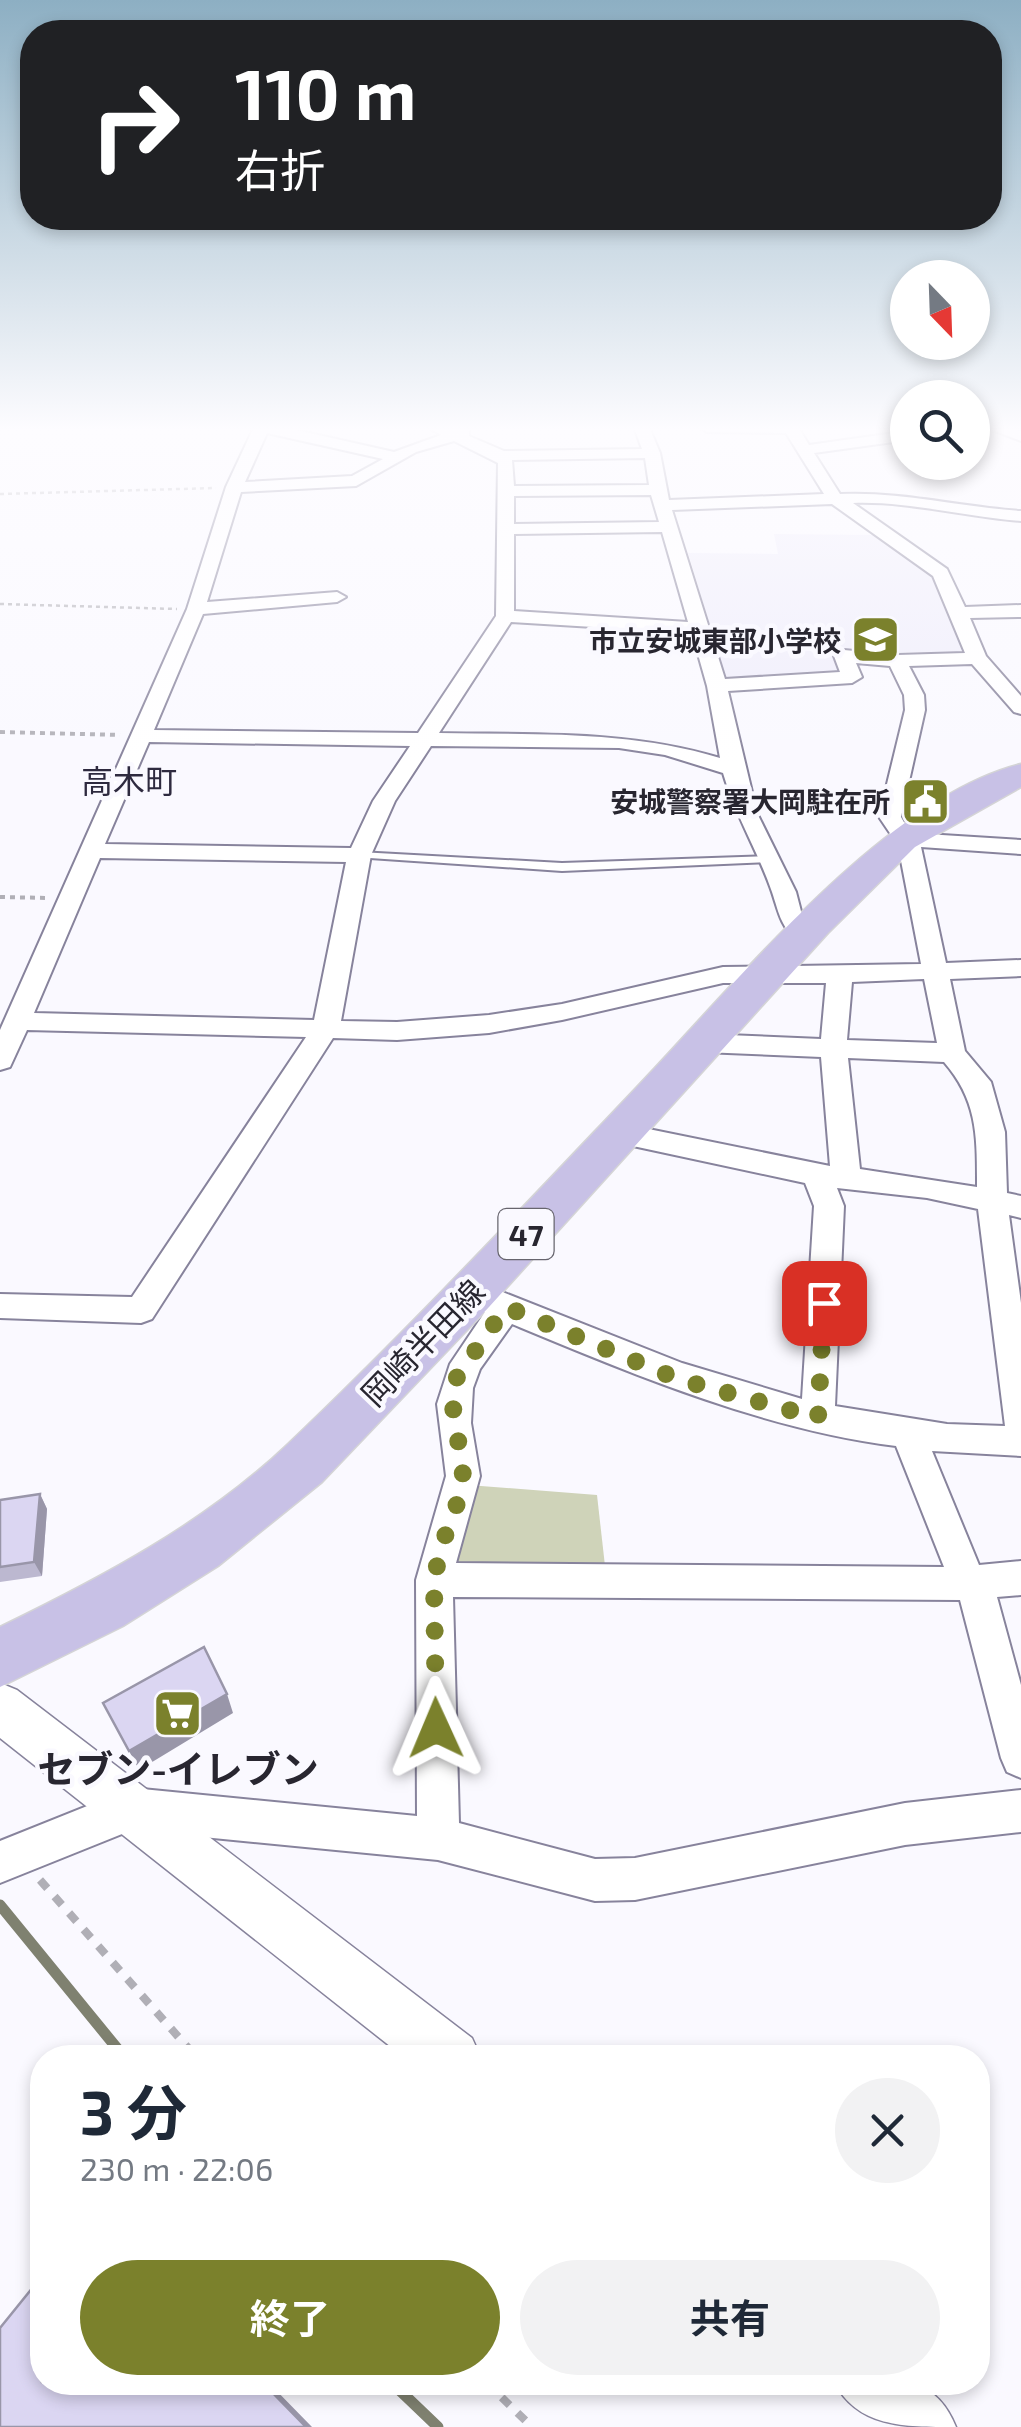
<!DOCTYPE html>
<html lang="ja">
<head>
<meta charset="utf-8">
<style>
	body { margin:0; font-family:"Exo 2","Noto Sans JP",sans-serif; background:#f2f2f3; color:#1f2937; height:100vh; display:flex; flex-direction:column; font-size:38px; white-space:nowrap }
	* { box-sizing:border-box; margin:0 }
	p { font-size:32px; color:#747a83 }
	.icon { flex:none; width:55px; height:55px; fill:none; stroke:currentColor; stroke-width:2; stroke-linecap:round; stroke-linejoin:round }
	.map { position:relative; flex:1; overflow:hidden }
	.side { position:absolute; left:30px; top:2045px; width:960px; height:350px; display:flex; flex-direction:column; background:#fff; border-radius:40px; box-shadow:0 5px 15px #0003 }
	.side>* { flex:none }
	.hud { position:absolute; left:20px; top:20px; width:982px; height:210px; border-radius:40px; box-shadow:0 5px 15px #0003; background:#202124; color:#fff; overflow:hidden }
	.needle { width:65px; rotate:157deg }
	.controls { position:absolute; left:890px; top:260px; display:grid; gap:20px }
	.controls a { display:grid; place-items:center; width:100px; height:100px; border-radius:50%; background:#fff; box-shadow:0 5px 15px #0003; font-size:50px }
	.pin { position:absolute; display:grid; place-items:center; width:85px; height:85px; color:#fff; margin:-42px; border-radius:20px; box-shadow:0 5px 15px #0006 }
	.me { position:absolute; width:110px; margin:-55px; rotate:359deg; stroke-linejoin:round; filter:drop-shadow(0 0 8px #0008) }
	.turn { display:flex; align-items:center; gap:35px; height:210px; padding:0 50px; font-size:45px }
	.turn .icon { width:130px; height:130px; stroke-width:2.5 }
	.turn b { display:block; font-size:70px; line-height:85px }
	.round { display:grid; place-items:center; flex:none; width:105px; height:105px; border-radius:52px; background:#f2f2f3 }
	.summary { display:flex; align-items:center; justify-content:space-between; height:170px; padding:0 50px }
	h1 { font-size:60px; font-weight:700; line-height:75px }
	.cta { display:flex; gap:20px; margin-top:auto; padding:20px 50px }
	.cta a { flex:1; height:115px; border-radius:60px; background:#7b812c; color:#fff; font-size:40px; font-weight:700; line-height:115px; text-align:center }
	.cta a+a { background:#f2f2f3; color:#1f2937 }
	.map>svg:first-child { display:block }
	.built { fill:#efedfb }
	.green { fill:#cfd3b9 }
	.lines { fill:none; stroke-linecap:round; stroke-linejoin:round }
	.stream { stroke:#7f8170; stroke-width:11 }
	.service-casing { stroke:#87839c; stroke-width:4 }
	.minor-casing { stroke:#87839c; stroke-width:4 }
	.tertiary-casing { stroke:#87839c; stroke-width:3 }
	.primary-casing { stroke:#d4d4d6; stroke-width:3 }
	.path-far2 { stroke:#b0afb6; stroke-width:2.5; stroke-dasharray:4 4; stroke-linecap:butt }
	.path-far1 { stroke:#b0afb6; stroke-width:4; stroke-dasharray:5 5; stroke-linecap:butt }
	.path { stroke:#b0afb6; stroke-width:8; stroke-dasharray:11 11; stroke-linecap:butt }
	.service { fill:#fff; fill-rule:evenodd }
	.minor { fill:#fff; fill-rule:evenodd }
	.tertiary { fill:#fff; fill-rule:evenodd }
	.primary { fill:#c8c1e6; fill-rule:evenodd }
	.wall { fill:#bcb8d0 }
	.shaded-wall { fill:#9996a9 }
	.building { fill:#dbd6f2; stroke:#9996a9; stroke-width:2.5 }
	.route { stroke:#7b812c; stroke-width:18; stroke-dasharray:0 32.4 }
	.labels { text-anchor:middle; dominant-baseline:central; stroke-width:9; stroke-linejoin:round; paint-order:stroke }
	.far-poi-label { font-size:28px; font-weight:bold; fill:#282630; stroke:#faf9ff; text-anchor:end }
	.shield { fill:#faf9ff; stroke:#67656e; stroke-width:2.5 }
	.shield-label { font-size:30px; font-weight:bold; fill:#282630 }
	.far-quarter-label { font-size:32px; fill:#2e2a3f; stroke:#faf9ff }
	.street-label { font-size:32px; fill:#282630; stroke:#faf9ff }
	.near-poi-label { font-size:38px; font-weight:bold; fill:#282630; stroke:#faf9ff }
</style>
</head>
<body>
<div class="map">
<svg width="1021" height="2427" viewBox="0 0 1021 2427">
	<rect width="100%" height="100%" fill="#faf9ff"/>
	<path class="built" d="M774,534L874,535L931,573L963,652L839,653L851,674L726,679L688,553L778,554Z"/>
	<path class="green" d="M468,1485L597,1495L605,1566L453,1568Z"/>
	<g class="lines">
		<path class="stream" d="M0,1905L125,2058
			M391,2382L438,2427"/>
		<defs>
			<path id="service" d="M359,852L562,863L769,856L775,859L769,862L562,871L355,857L353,855Z"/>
			<path id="minor" d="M254,427H283L394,452L441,435L428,427L469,430V436L504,451L642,449L634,427H649L660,453L669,500L824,494L786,433L707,432L700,427H798L809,445L908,431V440L814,453L840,494C902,491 960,507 1021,511V521C965,517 909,501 853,503L947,569L965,607L1021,605V617L970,618L986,656L1021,696V714L1014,712L972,664L909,666L924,695L925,710L901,817L910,833L1021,840V854L921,847L946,963L1021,960V976L950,979L965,1051L991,1082L1005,1132L1007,1193L1021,1196V1218L1009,1215L1021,1303V1456L932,1451L979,1565L1021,1561V1595L997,1597L1021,1685V1778L1007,1772L1001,1758L960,1600L453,1597L459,1823L595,1859L635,1858L905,1803L1021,1790V1832L905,1845L635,1900L595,1901L438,1860L132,1830L0,1883V1841L132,1788L417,1816L416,1580L446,1476L437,1404L450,1364L485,1312L460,1302L455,1293L460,1284L471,1281L482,1284L682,1363L802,1399L814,1206L805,1183L619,1143L609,1140L605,1133L609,1126L619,1123L830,1166L821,1057L703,1052L694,1049L690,1043L694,1037L703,1034L821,1039L826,983H723L562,1020L489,1033L397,1040L333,1038L152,1319L141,1323L0,1318V1294L132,1297L306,1037L27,1030L10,1067L0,1070V1030L187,609L226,487ZM267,433L383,459L352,476L245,482ZM454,441L498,463L496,616L418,733L154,730L203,614L337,602L346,597L337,592L207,602L241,492L356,486L416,452ZM645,458L649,485L514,486L512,460ZM651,495L659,522L514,524V496ZM832,504L933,576L965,653L897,655L844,650L834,656L840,672L725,679L672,510ZM662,532L688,622L514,611V534ZM511,622L692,633L707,686L720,758C628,730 534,735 439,733ZM856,663L890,666L904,695L905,710L879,817L898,845L921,964L723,967L562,1004L489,1015L397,1022L341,1021L371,855L395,801L431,746L619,748L665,755L723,773C735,815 758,851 772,892C779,913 780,924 796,940H814L817,935L803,919L796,892L757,813L728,691L852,683L862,677ZM149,742L410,746L373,801L351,848L105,844ZM100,858L346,862L314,1020L34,1013ZM924,979L937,1043L847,1040L852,982ZM848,1058L944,1062C978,1101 977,1137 977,1187L860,1169ZM837,1188L927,1198L978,1209L1005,1426L947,1424L835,1406L844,1206ZM512,1324C635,1375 763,1429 896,1446L944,1567L456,1563L480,1476L471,1423L473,1388L480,1369Z
				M990,427L1021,431V441L992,430Z"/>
			<path id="tertiary" d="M0,1683L17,1690L472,2038L481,2058H405L0,1738Z
				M834,2382C888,2382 932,2368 956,2427C902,2427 858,2427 834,2382Z"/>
			<path id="primary" d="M1021,764V787L915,847L828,933L489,1307L322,1482L218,1566L123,1626L0,1687V1627C101,1578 205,1523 287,1445C408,1330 522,1208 637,1087C734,986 884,798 1021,764Z"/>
		</defs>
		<use href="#service" class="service-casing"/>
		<use href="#minor" class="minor-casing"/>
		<use href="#tertiary" class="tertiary-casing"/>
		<use href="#primary" class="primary-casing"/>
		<path class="path-far2" d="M0,494L216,488
			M0,604L177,609"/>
		<path class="path-far1" d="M0,732L120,735
			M0,897L49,898"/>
		<path class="path" d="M40,1880L197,2058
			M486,2382L532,2427"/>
		<use href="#service" class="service"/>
		<use href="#minor" class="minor"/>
		<use href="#tertiary" class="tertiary"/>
		<use href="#primary" class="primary"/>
	</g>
	<path class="wall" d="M40,1494L47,1509L42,1576L0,1582V1500Z"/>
	<path class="shaded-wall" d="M40,1494L47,1509L42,1576L34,1562Z
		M227,1694L233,1713L139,1770L129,1751Z
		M262,2382H268L312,2427H306Z"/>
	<path class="building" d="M40,1494L34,1562L0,1567V1500Z
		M204,1647L227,1694L129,1751L103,1703Z
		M42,2276V2382H262L306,2427H0V2328Z"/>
	<linearGradient id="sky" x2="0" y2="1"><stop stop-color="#8dafc3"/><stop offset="0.56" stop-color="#fdfcff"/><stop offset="1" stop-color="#fdfcff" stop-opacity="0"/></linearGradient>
	<rect width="1021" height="767" fill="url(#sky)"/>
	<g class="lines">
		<path class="route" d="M436,1728L434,1580L442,1542L454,1518L463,1472L452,1401L457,1377L506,1307L678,1379L818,1418L824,1303"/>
	</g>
	<defs>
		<symbol id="school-square" viewBox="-11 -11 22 22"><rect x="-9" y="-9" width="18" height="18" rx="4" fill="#7b812c" stroke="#faf9ff"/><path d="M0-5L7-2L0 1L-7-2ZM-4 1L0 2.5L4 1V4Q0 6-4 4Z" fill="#fff"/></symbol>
		<symbol id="civic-square" viewBox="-11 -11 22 22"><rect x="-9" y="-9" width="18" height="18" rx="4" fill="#7b812c" stroke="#faf9ff"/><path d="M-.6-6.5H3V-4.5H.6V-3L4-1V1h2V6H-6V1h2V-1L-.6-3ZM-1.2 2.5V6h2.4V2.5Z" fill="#fff"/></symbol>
		<symbol id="supermarket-square" viewBox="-11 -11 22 22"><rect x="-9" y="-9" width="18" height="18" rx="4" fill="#7b812c" stroke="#faf9ff"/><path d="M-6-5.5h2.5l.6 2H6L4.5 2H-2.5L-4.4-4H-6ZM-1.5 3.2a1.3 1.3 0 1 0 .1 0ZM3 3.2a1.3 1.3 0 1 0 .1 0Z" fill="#fff"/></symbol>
	</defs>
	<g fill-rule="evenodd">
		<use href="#school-square" x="848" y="612" width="55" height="55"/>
		<use href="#civic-square" x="898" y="774" width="55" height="55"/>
		<use href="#supermarket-square" x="150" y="1686" width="55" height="55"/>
	</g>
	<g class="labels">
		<g class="far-poi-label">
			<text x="841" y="640">市立安城東部小学校</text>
			<text x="890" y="801">安城警察署大岡駐在所</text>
		</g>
		<rect class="shield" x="498.5" y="1209" width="55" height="50" rx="8"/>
		<g class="shield-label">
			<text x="526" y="1234">47</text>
		</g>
		<g class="far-quarter-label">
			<text x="129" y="780">高木町</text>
		</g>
		<g class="street-label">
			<text transform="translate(422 1342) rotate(-46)">岡崎半田線</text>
		</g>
		<g class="near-poi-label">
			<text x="178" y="1768">セブン-イレブン</text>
		</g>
	</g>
</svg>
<div class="controls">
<a><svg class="needle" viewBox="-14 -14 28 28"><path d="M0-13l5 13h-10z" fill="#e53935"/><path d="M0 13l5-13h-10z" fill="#747a83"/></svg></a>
<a><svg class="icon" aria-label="search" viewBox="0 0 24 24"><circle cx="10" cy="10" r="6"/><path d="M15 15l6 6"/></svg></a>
</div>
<div class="pin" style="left:824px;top:1303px;background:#d93025"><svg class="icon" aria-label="arrive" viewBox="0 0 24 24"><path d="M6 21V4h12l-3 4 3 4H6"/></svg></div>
<svg class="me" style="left:436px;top:1728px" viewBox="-20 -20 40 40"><path d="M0-17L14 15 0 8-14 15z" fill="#7b812c" stroke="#fff" stroke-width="4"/></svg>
<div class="hud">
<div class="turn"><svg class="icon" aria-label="right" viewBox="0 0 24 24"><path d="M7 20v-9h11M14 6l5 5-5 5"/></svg><div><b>110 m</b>右折</div></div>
</div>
<section class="side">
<div class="summary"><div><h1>3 分</h1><p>230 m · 22:06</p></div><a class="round"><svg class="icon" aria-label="close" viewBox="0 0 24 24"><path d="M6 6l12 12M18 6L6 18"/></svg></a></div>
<div class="cta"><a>終了</a><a>共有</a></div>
</section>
</div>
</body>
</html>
